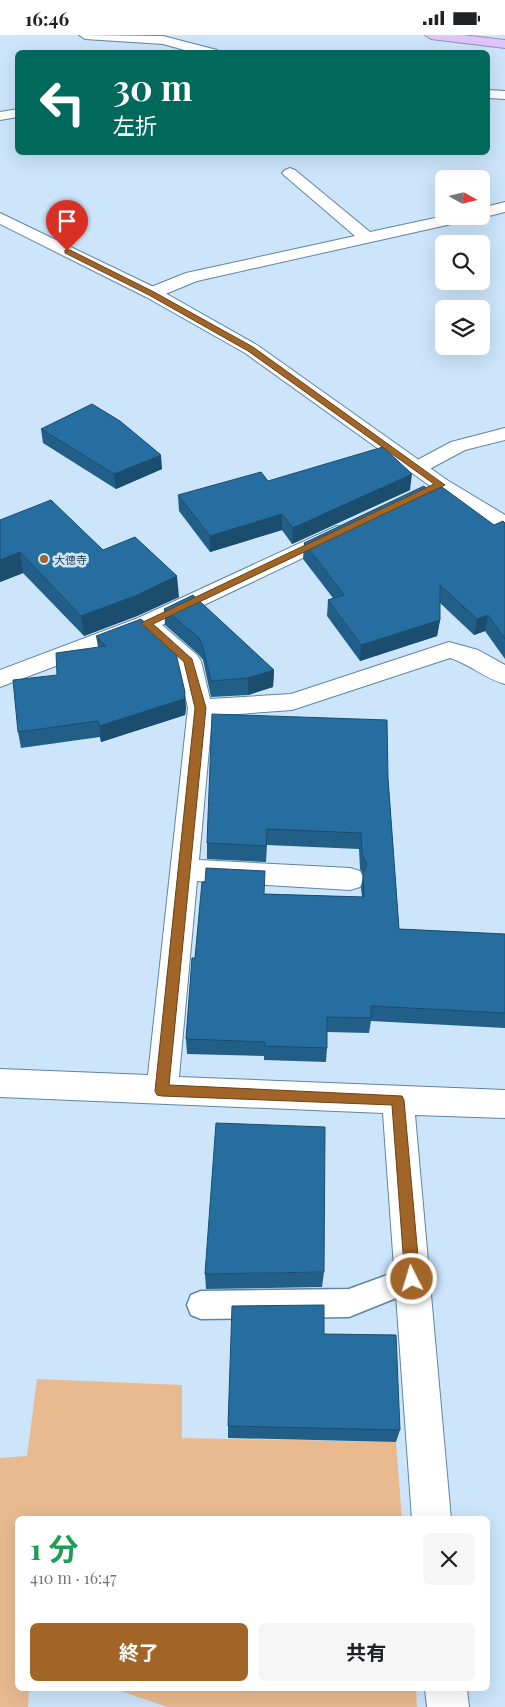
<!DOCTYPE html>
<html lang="ja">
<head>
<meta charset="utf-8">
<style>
	body { margin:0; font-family:"Playfair Display","Noto Sans JP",serif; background:#f6f6f6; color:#202124; height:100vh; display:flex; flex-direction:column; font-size:19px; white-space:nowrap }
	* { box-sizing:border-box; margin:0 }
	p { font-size:16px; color:#757577 }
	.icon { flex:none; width:28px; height:28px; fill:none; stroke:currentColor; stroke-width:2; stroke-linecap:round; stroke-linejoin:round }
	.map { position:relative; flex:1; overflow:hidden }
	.details { position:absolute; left:15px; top:1481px; width:475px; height:175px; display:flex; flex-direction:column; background:#fff; border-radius:8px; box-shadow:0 5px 20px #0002 }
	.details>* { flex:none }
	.banner { position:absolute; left:15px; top:15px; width:475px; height:105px; border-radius:8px; box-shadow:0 5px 20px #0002; background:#00695c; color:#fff; overflow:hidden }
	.needle { width:32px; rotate:98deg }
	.buttons { position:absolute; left:435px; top:135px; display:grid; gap:10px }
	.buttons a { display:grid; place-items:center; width:55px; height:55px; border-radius:8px; background:#fff; box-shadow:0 5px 20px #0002; font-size:25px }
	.pin { position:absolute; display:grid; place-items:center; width:42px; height:42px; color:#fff; margin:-51px -21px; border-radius:50% 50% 50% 0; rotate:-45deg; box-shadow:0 0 5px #0007 }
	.pin .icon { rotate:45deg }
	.me { position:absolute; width:55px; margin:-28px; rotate:355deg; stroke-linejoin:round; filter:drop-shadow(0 0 4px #0008) }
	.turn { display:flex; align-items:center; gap:18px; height:105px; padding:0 15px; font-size:22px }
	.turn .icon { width:65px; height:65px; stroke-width:2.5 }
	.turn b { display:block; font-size:35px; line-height:42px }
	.round { display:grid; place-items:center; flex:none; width:52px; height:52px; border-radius:8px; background:#f6f6f6 }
	.head { display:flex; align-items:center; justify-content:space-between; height:85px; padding:0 15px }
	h1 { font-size:30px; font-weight:700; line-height:38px; color:#1e9e55 }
	.primary-button { display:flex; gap:10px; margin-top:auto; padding:10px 15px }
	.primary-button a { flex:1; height:58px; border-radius:8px; background:#a16527; color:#fff; font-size:20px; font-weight:700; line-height:58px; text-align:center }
	.primary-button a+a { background:#f6f6f6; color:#202124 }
	.status { display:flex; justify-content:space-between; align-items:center; height:35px; padding:0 25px; background:#fff; direction:ltr }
	.status svg { height:14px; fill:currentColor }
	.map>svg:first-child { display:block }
	.green { fill:#e9ba90 }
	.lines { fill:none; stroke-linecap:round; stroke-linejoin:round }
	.service-casing { stroke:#5d85a4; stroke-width:3 }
	.minor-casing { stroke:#5d85a4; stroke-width:2 }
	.secondary-casing { stroke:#5d85a4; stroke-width:2 }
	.trunk-casing { stroke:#998dbc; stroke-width:2 }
	.service { fill:#fff; fill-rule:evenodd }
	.minor { fill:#fff; fill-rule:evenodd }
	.secondary { fill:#fff; fill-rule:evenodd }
	.trunk { fill:#dcc6fa; fill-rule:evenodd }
	.wall { fill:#215f89 }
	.shaded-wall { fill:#1b4d6f }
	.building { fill:#266e9f; stroke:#1b4d6f }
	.route { fill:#a16527; stroke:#694219 }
	.poi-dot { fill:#a16527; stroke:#cce5fa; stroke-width:2 }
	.labels { text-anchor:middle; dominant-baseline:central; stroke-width:5; stroke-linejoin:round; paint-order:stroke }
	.far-poi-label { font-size:11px; fill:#2d3e4c; stroke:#cce5fa; text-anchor:start }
</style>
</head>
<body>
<div class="status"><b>16:46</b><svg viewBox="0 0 49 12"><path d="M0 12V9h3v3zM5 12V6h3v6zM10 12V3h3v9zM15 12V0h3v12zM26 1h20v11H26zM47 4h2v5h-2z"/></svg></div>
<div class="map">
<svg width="505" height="1672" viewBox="0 0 505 1672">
	<rect width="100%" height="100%" fill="#cce5fa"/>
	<path class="green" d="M37,1344L182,1350V1403L396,1407L402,1484H18V1654H29L28,1672H0V1423L27,1421Z
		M115,1654H416L417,1672H167Z"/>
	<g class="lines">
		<defs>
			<path id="service" d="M412,1231L421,1235L425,1244L421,1253L349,1282L201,1284L191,1280L187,1270L191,1260L201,1256L349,1254Z"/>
			<path id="minor" d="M79,0L163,1L217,15L218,18H195L163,9L85,4Z
				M488,55L505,56V64L488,63Z
				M18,74V82L0,85V77Z
				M290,133L295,135L370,197L444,181H473L471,184L465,186L197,246L158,262L152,263L146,262L143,258L146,254L186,238L355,201L285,141L282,138L285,135Z
				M505,167V177L481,183L475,181H481V173Z
				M505,393V405L465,415L424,437L417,439L410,437L407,433L410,429L451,407Z
				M337,491L345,493L348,498L345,503L162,590L197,620L201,626L210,664L291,659L449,607L478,615L505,630V649C485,644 470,629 450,623L292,675L212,681L199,825L350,833L360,836L364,844L360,852L350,855L197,846L179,1042L505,1055V1083L415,1080L451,1484H412L383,1078L0,1062V1034L148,1040L188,673L178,629L143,598L0,652V635L138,583Z
				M425,1654H467L469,1672H427Z"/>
			<path id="secondary" d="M0,178L158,254L257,310L447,445L505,480V495L497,494L433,453L245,318L146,262L0,189Z"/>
			<path id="trunk" d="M425,0H462L505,5V13L431,4Z"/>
		</defs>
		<use href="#service" class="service-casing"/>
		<use href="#minor" class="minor-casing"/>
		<use href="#secondary" class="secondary-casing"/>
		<use href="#trunk" class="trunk-casing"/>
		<use href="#service" class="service"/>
		<use href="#minor" class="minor"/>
		<use href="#secondary" class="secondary"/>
		<use href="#trunk" class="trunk"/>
	</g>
	<path class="wall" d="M41,394L162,434L116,454L43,408Z
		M268,446L410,455L292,509L282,495L210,517L179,476L178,460Z
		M430,457L494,490L505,488V624L485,596L474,600L440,568V585L437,601L360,626L327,581L328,565L333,563L303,524L304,508Z
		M0,485L103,515L179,562L137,581L84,601L23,538L0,547Z
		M164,574L274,635L273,652L248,660L211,662L203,625L198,619L165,590Z
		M96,601L186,673L185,680L101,707L100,702L21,713L18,697L57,640L98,612Z
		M388,743L399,894L505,899V993L371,986L369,998L327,997V1013L326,1027L264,1025V1021L187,1019L186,1004L195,923L265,859L362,862L361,853L363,839L360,834L359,814L267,810L266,827L207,824V808Z
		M324,1237L322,1252L206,1254L205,1239Z
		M324,1299L400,1395L396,1407L228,1403V1391Z"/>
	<path class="shaded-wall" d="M161,420L162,434L116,454L114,439Z
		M412,439L410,455L292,509L293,493Z
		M282,479V495L210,517V501Z
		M20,517L23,538L0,547V525Z
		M177,541L179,562L137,581L84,601L81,581Z
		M488,580L485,596L474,600L477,584Z
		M440,585L437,601L360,626L361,610Z
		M274,635L273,652L248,660V643Z
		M185,657L186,673L185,680L101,707L99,691Z"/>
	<path class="building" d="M92,369L120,386L161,420L114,439L41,394Z
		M383,412L412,439L293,493L282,479L210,501L178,460L261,437L268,446Z
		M424,451L430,457L442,452L494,490L503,486L505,488V604L488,580L477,584L440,550V585L361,610L328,565L344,560L304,508Z
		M51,465L103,515L135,502L177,541L135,561L81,581L20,517L0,525V485Z
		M193,560L274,635L248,643L211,646L202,609L198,602L164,574Z
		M141,584L175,614L185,657L184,664L99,691L98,686L18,697L13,645L57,640L56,618L106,611L96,601Z
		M212,679L387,685L388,743L399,894L505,899V978L371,971V983L327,982V1013L265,1011V1007L186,1004L192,923H195L202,847H205L206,833L265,836L264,859L364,862L363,838L367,829L362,819L361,798L267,794L266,811L207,808Z
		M216,1088L325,1092L324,1237L205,1239Z
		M324,1270V1299L396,1300L400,1395L228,1391L232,1271Z"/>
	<path class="route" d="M65,215H70L154,257L253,312L445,450L153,589L192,624L206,673L169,1050L402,1061L404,1065L420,1244L418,1249L412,1251L407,1249L405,1244L392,1070L162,1061L157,1060L155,1056L195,673L184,627L141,588L434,449L248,316L149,260L65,218Z"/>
	<circle class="poi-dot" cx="44" cy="524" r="5"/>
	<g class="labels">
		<g class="far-poi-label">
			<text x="54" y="524">大徳寺</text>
		</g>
	</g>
</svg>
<div class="buttons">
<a><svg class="needle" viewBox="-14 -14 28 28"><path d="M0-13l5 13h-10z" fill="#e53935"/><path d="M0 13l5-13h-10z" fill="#757577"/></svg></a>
<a><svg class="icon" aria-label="search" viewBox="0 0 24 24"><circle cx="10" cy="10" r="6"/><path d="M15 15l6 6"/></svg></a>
<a><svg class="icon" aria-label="layers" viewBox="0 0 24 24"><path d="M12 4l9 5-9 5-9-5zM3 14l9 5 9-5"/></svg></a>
</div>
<div class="pin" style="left:67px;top:216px;background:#d93025"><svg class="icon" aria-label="arrive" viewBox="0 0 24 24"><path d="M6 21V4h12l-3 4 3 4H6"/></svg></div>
<svg class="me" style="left:412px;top:1244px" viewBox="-20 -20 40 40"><circle r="17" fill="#a16527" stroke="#fff" stroke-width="3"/><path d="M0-11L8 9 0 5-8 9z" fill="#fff"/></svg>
<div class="banner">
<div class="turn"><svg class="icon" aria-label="left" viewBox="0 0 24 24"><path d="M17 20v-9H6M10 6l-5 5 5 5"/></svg><div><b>30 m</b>左折</div></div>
</div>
<section class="details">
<div class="head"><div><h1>1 分</h1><p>410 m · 16:47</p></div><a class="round"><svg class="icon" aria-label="close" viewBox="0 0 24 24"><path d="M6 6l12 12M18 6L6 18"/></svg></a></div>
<div class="primary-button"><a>終了</a><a>共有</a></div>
</section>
</div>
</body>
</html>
